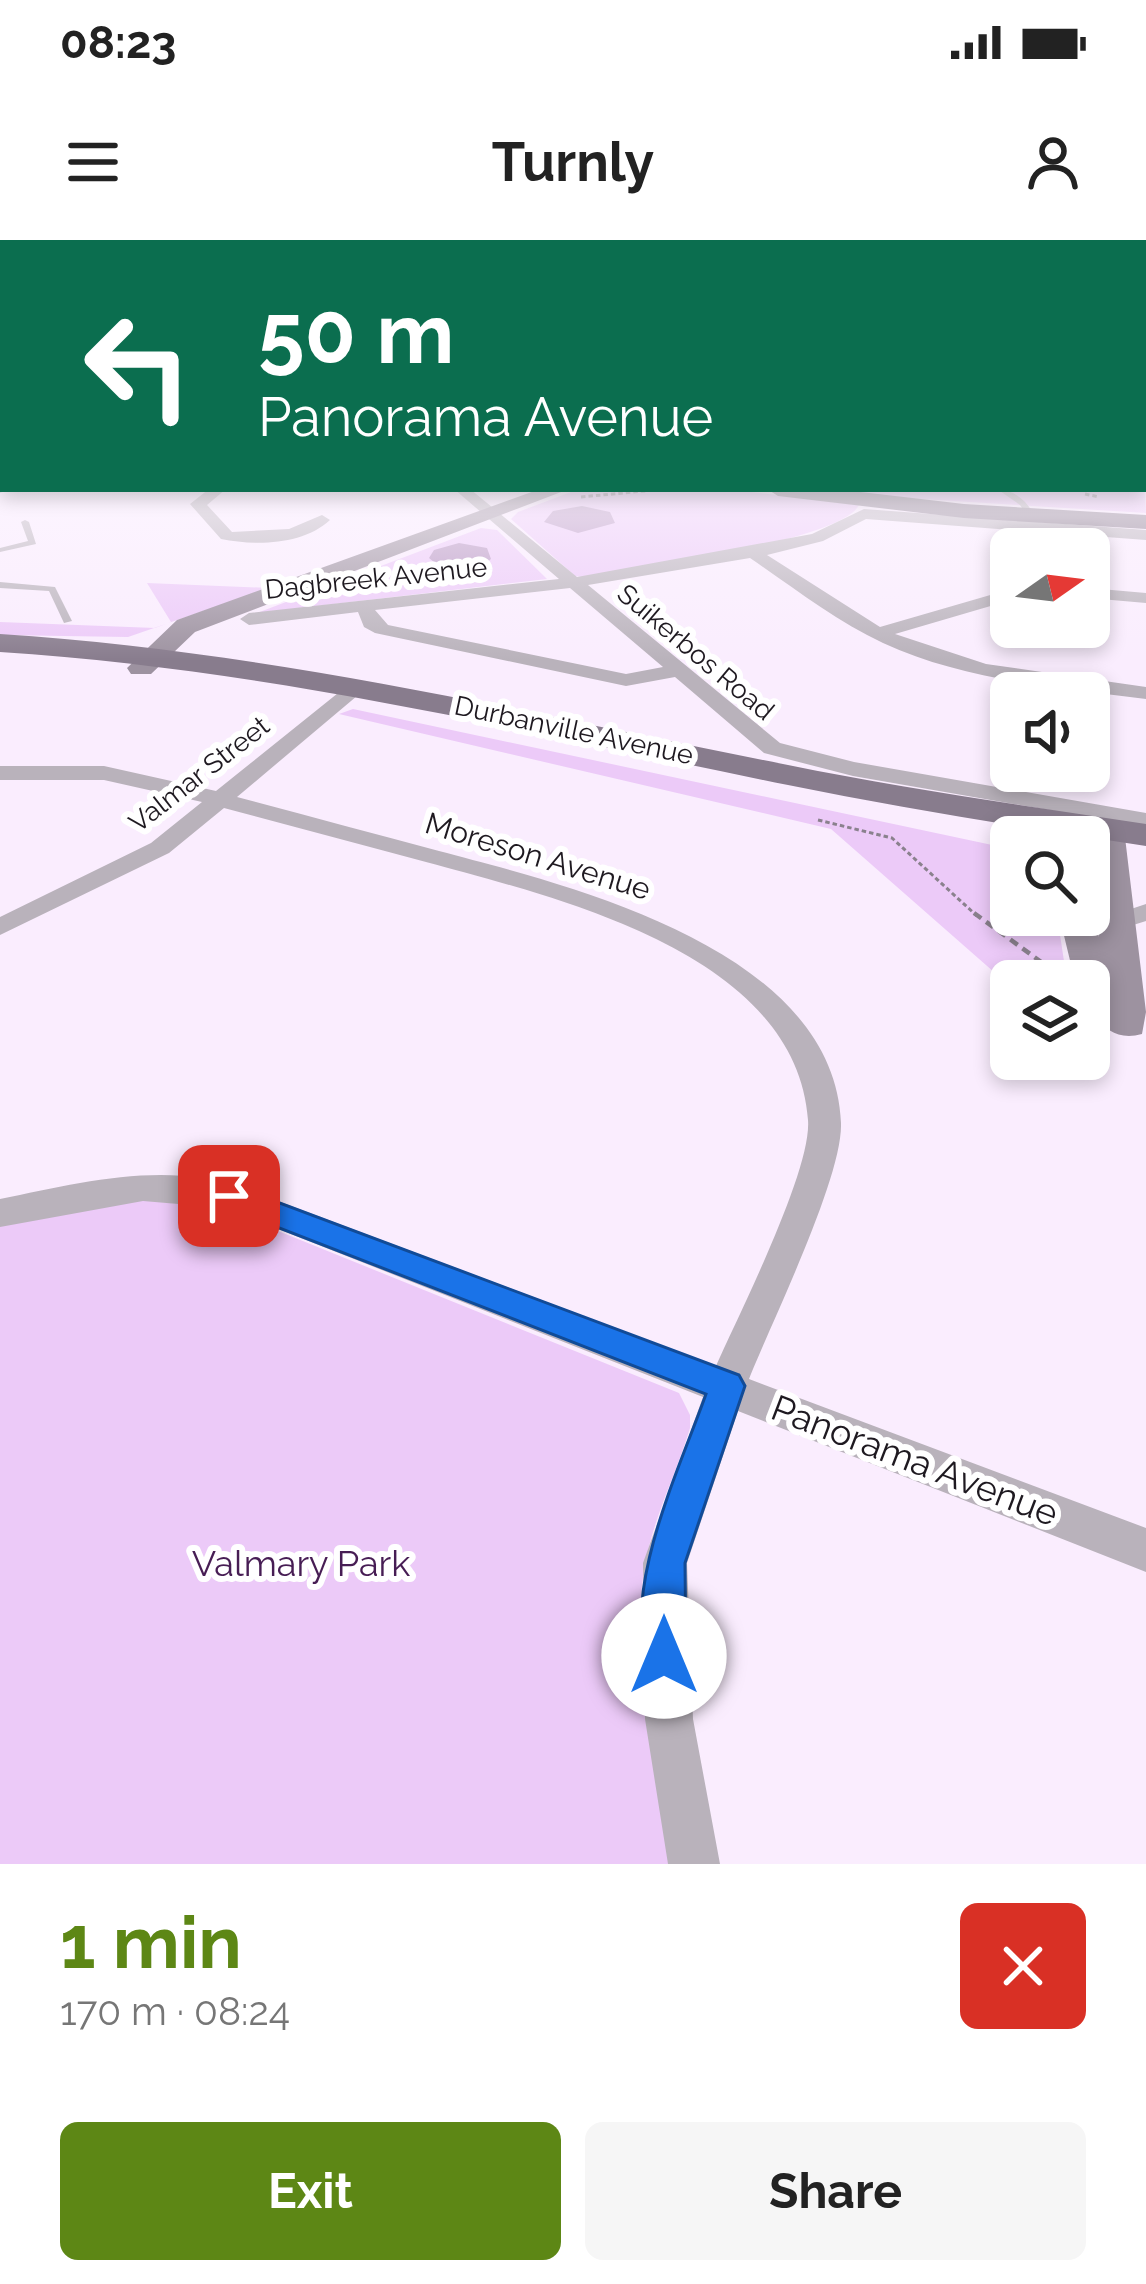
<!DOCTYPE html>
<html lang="en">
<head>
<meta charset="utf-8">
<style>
	body { margin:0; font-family:Raleway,sans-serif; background:#f6f6f6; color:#222; height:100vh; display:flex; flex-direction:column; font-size:45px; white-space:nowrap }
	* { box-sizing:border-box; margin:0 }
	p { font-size:39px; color:#767676 }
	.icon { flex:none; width:66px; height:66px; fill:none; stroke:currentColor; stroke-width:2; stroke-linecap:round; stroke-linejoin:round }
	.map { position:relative; height:1624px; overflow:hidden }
	.drawer { display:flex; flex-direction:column; background:#fff; flex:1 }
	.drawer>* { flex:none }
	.top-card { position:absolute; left:0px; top:0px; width:1146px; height:252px; box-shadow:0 6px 18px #0003; background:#0b6e4f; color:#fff; overflow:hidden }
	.needle { width:78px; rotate:76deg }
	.controls { position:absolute; left:990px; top:288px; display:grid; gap:24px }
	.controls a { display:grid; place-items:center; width:120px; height:120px; border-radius:18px; background:#fff; box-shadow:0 6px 18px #0003; font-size:60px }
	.pin { position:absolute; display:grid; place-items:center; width:102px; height:102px; color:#fff; margin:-51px; border-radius:24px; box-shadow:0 6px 18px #0006 }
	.me { position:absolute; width:132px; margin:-66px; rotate:0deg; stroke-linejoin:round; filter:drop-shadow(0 0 9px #0008) }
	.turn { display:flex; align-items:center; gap:42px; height:252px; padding:0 60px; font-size:54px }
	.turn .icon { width:156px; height:156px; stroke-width:2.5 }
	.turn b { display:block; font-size:84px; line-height:102px }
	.round { display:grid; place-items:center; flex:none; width:126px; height:126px; border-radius:18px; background:#f6f6f6 }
	.head { display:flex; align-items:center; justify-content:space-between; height:204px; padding:0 60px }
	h1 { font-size:72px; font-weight:700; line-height:90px; color:#5d8715 }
	.button { display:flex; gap:24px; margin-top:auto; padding:24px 60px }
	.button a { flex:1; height:138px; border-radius:18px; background:#5d8715; color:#fff; font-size:48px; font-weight:700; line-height:138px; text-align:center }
	.button a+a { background:#f6f6f6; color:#222 }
	.status { display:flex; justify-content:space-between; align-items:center; height:84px; padding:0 60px; background:#fff; direction:ltr }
	.status svg { height:33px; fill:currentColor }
	header { display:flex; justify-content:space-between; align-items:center; height:156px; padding:0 60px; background:#fff; font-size:54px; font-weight:700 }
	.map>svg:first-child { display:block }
	.green { fill:#eccaf8 }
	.water { fill:#b796c2 }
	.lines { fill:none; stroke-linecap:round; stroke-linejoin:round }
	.path-far1 { stroke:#8a818d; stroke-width:3; stroke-dasharray:4.5 3; stroke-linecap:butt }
	.path { stroke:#8a818d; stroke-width:4.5; stroke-dasharray:9 6; stroke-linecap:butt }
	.lane { fill:#b9b2bb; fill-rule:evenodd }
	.street { fill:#b9b2bb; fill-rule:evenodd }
	.secondary { fill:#9d92a0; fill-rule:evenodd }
	.primary { fill:#887c8d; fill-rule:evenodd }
	.route { fill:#1a73e8; stroke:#114b97; stroke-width:3 }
	.labels { text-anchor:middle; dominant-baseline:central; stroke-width:12; stroke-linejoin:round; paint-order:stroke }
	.far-street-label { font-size:27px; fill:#1e1920; stroke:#fff }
	.street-label { font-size:30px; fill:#1e1920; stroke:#fff }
	.near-street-label { font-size:36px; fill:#1e1920; stroke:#fff }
	.near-park-label { font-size:36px; fill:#471d54; stroke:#fff }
</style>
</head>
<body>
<div class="status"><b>08:23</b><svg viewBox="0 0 49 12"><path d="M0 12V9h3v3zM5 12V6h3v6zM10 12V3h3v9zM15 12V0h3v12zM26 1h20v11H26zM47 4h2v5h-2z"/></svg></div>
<header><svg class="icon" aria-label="menu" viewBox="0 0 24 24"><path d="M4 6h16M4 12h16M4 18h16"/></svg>Turnly<svg class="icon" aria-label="person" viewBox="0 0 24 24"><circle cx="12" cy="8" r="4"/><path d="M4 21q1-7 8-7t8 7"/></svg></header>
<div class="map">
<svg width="1146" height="1624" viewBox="0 0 1146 1624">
	<rect width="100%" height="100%" fill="#faedfe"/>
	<path class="green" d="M1143,193L1146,273L888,257L828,249H1143Z
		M579,249H727L859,265C840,302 632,328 583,337L575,336L511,279L518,272Z
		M481,288L497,290L547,339L257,373Z
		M147,343L270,348L128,397L0,395V382L155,388L171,382Z
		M353,469L1011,609V675H1057L1067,741H1011V747L831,589L339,474Z
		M141,960L221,968L679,1153L690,1175V1188C677,1232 655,1274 646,1320C627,1414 656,1530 672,1624H0V985Z"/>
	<path class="water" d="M582,266L610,272L615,283L578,293L544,282L553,271Z
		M459,303L487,308L491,319C473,333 446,333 429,318L434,310Z"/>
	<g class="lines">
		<path class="path-far1" d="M1085,254L1099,257
			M581,257L665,249
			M818,580L892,598L977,676"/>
		<path class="path" d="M974,673L1059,735"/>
		<path class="lane" d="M997,249C1014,249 1030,263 1035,278H1029L1020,265Z
			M25,280L29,282L36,304L0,312V308L28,301L21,282Z
			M0,342L55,347L72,381L64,383L49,351L0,348Z"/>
		<path class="street" d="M0,244L3,249H10L0,253Z
			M209,249H226L207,265L232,292L289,289L322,275L330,280C303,305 256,306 221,299L190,264Z
			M454,249H470L577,337L812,294L864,269L1146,290V300L866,279L823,301L767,315L880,387L1011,349V360L895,394L986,424L1146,447V459C1058,447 965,441 883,403C836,381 794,348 750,318L588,345L780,503L854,522L1146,573V587L853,536L764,513L675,437L626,446L375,393L364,387L358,372L249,385L240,379L249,373L559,339ZM570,348L663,427L626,434L388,385L375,370Z
			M1089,348L1146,353V363L1089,358Z
			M353,441L370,445L237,557C304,575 371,593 439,611C571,646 834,709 841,883C843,937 772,1081 749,1139L1146,1288V1332L738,1171L687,1323L693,1479L720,1624H668L645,1479L643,1323L703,1157L225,968L143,961L0,987V959C79,943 162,921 241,947L716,1126C739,1074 812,930 808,880C796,713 557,658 426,622C359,604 291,586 224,568L169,613L0,695V677L151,603L202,562L104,540H0V526H104L216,551Z
			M1146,664V681L1130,686L1077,675H1089V665L1128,670Z"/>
		<path class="secondary" d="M540,249H569L195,392L151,434H131L127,428L177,380Z
			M1107,579L1124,589L1146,772L1142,794C1106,804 1089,773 1089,741H1075L1059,675H1089L1090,667L1099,697L1090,589Z"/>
		<path class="primary" d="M767,249H835L964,264L1146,275V289L964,278L778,256Z
			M0,394C268,411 525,473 788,525C906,549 1026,566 1146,584V606C1027,588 906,569 788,545C525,492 268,429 0,412Z"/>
	</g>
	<linearGradient id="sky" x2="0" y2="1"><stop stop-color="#94a8d9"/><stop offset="0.46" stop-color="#fdf7ff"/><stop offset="1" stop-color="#fdf7ff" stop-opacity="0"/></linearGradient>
	<rect width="1146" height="421" fill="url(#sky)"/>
	<path class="route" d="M229,944L739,1135L745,1146L685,1323L686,1416L679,1431L664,1437L650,1431C618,1355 680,1228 706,1154L218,964L213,956L218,947Z"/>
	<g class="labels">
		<g class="far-street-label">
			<text transform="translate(376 338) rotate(-6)">Dagbreek Avenue</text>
			<text transform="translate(696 412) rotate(40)">Suikerbos Road</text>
			<text transform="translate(574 490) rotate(12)">Durbanville Avenue</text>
			<text transform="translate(199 534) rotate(-38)">Valmar Street</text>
		</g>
		<g class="street-label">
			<text transform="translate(538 616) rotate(17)">Moreson Avenue</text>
		</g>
		<g class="near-street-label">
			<text transform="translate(915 1220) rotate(21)">Panorama Avenue</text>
		</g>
		<g class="near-park-label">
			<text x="301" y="1323">Valmary Park</text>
		</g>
	</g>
</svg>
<div class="controls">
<a><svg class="needle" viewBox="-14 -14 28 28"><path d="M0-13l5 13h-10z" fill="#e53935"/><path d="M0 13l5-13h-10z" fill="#767676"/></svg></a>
<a><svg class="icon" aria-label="sound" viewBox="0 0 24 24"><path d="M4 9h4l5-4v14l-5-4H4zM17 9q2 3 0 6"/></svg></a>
<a><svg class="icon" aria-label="search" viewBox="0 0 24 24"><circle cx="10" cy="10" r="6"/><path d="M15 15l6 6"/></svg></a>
<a><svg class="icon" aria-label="layers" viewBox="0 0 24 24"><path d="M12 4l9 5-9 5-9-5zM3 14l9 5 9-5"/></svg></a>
</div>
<div class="pin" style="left:229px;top:956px;background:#d93025"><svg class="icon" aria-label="arrive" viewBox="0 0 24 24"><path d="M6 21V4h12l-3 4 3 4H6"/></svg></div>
<svg class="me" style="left:664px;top:1416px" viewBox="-20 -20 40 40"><circle r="19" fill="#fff"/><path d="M0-13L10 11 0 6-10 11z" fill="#1a73e8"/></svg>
<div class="top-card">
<div class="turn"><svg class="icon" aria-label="left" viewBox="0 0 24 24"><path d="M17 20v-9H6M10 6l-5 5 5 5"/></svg><div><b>50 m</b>Panorama Avenue</div></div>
</div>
</div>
<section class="drawer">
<div class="head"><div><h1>1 min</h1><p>170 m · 08:24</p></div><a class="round" style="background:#d93025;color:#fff"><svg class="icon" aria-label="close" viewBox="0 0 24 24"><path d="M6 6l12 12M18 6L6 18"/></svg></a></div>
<div class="button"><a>Exit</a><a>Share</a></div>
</section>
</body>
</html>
